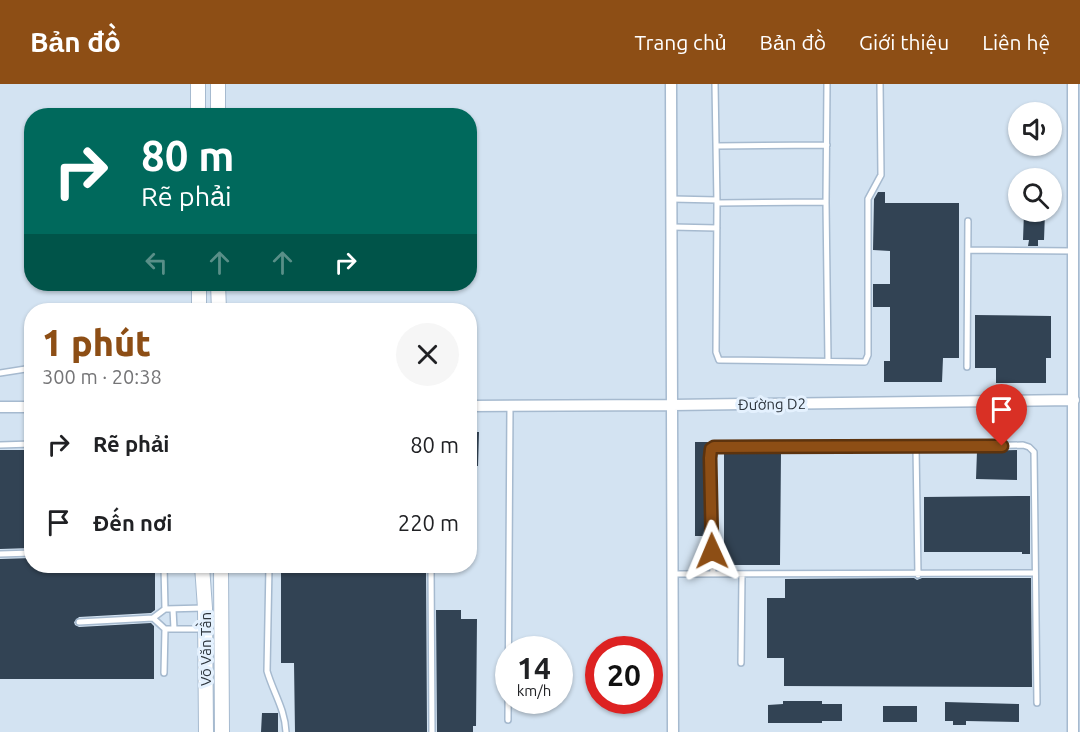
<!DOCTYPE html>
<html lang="vi">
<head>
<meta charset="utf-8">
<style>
	body { margin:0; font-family:Ubuntu,sans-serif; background:#f6f6f6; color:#202124; height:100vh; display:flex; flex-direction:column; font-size:22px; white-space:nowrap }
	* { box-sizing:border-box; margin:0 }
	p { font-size:20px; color:#757577 }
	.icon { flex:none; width:33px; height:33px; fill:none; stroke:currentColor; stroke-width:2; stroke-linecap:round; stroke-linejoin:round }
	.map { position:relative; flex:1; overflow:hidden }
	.drawer { position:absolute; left:24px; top:219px; width:453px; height:270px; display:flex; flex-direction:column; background:#fff; border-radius:24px; box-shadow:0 2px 4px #0004 }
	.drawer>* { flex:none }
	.guide { position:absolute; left:24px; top:24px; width:453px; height:183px; border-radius:24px; box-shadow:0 2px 4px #0004; background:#00695c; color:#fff; overflow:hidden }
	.controls { position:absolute; left:1008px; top:18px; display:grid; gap:12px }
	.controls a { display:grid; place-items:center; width:54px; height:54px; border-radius:50%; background:#fff; box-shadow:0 2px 4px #0004; font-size:30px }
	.speed { position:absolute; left:495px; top:552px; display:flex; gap:12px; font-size:30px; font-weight:700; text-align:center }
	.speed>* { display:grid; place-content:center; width:78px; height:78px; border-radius:50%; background:#fff; box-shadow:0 2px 4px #0004; line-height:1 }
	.speed small { font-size:15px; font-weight:400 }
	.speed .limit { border:9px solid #d22; background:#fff; color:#111 }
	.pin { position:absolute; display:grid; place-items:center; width:51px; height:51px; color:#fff; margin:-62px -26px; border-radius:50% 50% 50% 0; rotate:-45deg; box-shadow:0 0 6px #0007 }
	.pin .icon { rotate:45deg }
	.me { position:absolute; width:66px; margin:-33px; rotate:359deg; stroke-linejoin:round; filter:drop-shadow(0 0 4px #0008) }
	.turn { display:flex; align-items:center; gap:21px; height:126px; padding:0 18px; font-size:27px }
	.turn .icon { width:78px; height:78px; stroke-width:2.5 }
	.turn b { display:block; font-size:42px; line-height:51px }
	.lanes { display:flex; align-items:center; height:57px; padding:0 18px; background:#0003; justify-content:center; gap:30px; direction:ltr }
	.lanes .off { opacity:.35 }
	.round { display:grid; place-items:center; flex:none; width:63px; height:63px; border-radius:32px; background:#f6f6f6 }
	.summary { display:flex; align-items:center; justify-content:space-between; height:102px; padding:0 18px }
	h1 { font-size:36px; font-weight:800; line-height:45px; color:#8d4e15 }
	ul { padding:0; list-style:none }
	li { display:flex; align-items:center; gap:18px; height:78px; padding:0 18px }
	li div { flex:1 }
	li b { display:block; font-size:22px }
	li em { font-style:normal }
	header { display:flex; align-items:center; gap:36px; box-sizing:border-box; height:84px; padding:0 30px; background:#8d4e15; color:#fff }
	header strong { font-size:28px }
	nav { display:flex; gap:33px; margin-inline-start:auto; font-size:21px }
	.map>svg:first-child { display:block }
	.built { fill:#d3e3f2; fill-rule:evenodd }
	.building { fill:#324354 }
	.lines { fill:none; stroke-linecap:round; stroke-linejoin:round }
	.service-casing { stroke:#a6bacf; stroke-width:8 }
	.minor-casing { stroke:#a6bacf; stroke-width:13 }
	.tertiary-casing { stroke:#a6bacf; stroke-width:16 }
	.service { stroke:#fff; stroke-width:5 }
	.minor { stroke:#fff; stroke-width:10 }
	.tertiary { stroke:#fff; stroke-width:14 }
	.route-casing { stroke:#5c330e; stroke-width:15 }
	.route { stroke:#8d4e15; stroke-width:10 }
	.labels { text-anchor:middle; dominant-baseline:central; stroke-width:6; stroke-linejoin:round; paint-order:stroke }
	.street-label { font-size:15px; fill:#2d353d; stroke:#e4f1fe }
</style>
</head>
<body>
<header>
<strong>Bản đồ</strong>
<nav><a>Trang chủ</a><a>Bản đồ</a><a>Giới thiệu</a><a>Liên hệ</a></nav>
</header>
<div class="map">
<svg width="1080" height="648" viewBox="0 0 1080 648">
	<rect width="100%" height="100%" fill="#e4f1fe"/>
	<path class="built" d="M0,0H1080V648H0ZM1018,28H1052V62H1018ZM32,32H470V200H32ZM1018,94H1052V128H1018ZM32,226H470V482H32ZM508,566H560V616H508ZM598,566H650V616H598Z"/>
	<path class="building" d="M878,108H885V119H959V274H943L942,298H884V277H890V223H873V200H890V167L873,166L874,115Z
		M1024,128H1045L1044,156H1038V162H1028L1029,156H1023Z
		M975,231L1051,232V274H1046V299H996V284H975Z
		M470,348H479L478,382H470Z
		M695,358H708L705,374L707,452H695Z
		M0,366H32V464L0,465Z
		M1017,366V396L976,395L977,367Z
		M724,368H781L780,481H724Z
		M1024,412H1030V470H1022V468H924V413Z
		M32,474V482H155V526L151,529L79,533L74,538L75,541L79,543L151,539L154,542V595H0V475Z
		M281,482H426L427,648H295L294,579H281Z
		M914,494L917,496L922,494H1031L1032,603L784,602V574H767V514H785V495Z
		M436,526H461V535H477L476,642H473V648H437Z
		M783,617H822V620H842V637H822V639H768V621L783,620Z
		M945,618L1019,620V638L966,637V641H953V637H945Z
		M883,622H917V638H883Z
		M262,629H278V648H261Z"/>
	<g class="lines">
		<defs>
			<path id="service" d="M715,0L717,119L826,118
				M827,0L826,118L828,277
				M716,62L827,61
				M672,115L717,116
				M717,119L716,268L719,276L865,278L868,271V115L881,91L880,0
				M672,143L717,144
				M968,166L1073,167
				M967,283L968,137
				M0,289L32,284
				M0,361L32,360
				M916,363L918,491
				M0,470L32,469
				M164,482L165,525
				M269,482L267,587C273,608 285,625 286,648
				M431,482L432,648
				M673,490L1035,489
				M713,490L710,374L711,365L714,363H916L1023,361L1029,363L1034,368L1037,619
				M173,525L174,545
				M153,534L165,545H204
				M79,538L153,534L165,525L204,524
				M741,579L742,491
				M164,589L165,545
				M508,636L510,322"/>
			<path id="minor" d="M671,0L673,648
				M1073,0V648
				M470,322L672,321L1074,316
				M0,323H32"/>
			<path id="tertiary" d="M198,0V32
				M218,32V0
				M199,200V226
				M218,200L219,226
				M202,482L205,524L206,648
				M221,482L222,648"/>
		</defs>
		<use href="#service" class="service-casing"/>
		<use href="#minor" class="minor-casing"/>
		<use href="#tertiary" class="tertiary-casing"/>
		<use href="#service" class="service"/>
		<use href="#minor" class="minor"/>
		<use href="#tertiary" class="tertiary"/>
	</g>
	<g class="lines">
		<defs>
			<path id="route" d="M712,467L710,374L711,365L714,363L1002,362"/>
		</defs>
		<use href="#route" class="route-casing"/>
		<use href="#route" class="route"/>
	</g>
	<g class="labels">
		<g class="street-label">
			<text transform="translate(772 320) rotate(-1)">Đường D2</text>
			<text transform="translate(205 565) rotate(-90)">Võ Văn Tần</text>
		</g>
	</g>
</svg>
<div class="controls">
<a><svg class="icon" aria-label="sound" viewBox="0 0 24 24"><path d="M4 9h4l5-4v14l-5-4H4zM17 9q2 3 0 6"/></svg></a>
<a><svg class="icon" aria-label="search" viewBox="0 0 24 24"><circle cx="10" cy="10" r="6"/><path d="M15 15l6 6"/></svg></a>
</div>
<div class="speed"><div>14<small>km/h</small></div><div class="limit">20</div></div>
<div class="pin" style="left:1002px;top:362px;background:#d93025"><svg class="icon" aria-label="arrive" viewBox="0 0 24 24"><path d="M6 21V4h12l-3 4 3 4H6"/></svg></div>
<svg class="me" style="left:712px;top:467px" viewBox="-20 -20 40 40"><path d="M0-17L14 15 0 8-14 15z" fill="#8d4e15" stroke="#fff" stroke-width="4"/></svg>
<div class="guide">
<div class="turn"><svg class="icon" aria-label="right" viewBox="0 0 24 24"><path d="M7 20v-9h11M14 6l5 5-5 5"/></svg><div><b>80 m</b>Rẽ phải</div></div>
<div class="lanes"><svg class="icon off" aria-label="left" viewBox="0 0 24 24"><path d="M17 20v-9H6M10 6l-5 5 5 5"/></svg><svg class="icon off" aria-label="ahead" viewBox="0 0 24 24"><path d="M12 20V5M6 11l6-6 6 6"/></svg><svg class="icon off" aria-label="ahead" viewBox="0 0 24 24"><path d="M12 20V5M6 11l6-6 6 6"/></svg><svg class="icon" aria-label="right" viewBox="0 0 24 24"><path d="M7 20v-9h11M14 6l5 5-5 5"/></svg></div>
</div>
<section class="drawer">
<div class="summary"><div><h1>1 phút</h1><p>300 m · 20:38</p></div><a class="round"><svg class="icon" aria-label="close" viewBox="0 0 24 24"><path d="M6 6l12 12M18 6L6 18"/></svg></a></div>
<ul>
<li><svg class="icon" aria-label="right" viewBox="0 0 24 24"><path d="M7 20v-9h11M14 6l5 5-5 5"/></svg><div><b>Rẽ phải</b></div><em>80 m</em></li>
<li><svg class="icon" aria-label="arrive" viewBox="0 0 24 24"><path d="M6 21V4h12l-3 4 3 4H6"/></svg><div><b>Đến nơi</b></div><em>220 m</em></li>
</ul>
</section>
</div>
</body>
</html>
